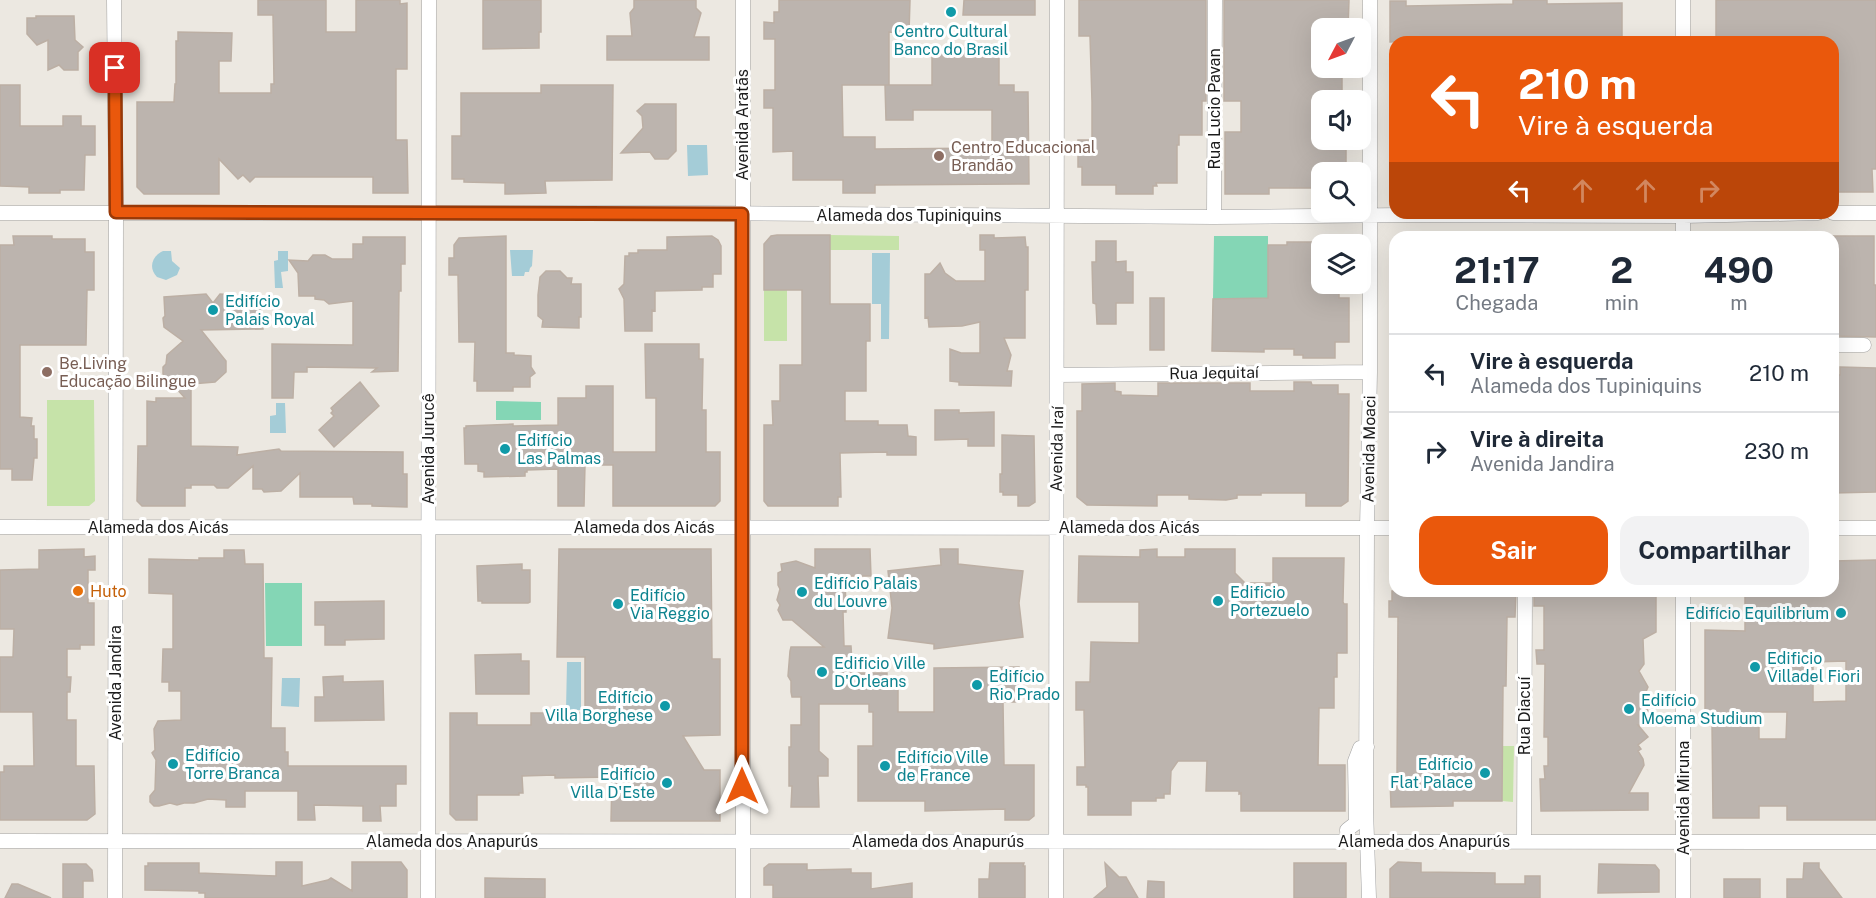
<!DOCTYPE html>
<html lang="pt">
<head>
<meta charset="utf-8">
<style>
	body { margin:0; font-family:"Public Sans",sans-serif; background:#f2f2f3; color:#1f2937; height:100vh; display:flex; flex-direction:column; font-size:22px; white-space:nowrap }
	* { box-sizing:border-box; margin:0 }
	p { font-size:20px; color:#747a83 }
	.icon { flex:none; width:33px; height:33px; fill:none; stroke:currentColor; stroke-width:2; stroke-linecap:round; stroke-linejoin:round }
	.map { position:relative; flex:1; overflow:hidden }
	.panel { position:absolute; left:1389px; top:231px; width:450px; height:366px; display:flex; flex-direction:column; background:#fff; border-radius:18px; box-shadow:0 6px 24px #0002 }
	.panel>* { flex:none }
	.top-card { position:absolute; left:1389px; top:36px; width:450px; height:183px; border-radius:18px; box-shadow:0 6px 24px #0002; background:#ea580c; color:#fff; overflow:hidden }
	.needle { width:39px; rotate:229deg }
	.fabs { position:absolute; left:1311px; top:18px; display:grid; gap:12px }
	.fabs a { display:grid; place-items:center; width:60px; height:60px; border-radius:12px; background:#fff; box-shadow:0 6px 24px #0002; font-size:30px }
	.pin { position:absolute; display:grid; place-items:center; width:51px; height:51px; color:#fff; margin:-26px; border-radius:12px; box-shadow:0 3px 9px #0006 }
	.me { position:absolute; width:66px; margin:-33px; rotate:0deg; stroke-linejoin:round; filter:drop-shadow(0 0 4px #0008) }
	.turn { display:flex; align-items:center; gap:21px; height:126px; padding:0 30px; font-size:27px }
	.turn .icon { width:78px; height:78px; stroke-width:2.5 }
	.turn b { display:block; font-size:42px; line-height:51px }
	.lanes { display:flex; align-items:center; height:57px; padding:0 30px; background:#0003; justify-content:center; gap:30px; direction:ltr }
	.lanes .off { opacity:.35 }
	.eta { display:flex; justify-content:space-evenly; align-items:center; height:102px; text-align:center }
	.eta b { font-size:36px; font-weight:700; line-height:42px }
	.primary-button { display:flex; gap:12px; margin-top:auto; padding:12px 30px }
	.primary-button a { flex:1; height:69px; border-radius:18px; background:#ea580c; color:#fff; font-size:24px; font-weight:700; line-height:69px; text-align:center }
	.primary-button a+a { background:#f2f2f3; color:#1f2937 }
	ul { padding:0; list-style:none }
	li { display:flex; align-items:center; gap:18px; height:78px; padding:0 30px; border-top:2px solid #e0e1e3 }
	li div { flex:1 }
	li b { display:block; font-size:22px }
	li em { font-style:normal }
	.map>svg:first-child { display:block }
	.grass { fill:#c6e3a9 }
	.pitch { fill:#84d6b5 }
	.water { fill:#a4ccd7 }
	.building { fill:#bcb4ae; stroke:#bcafa4; stroke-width:1.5; fill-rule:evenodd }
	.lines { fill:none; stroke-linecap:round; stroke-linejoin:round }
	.street-casing { stroke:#a2a2a2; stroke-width:15 }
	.street { stroke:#fff; stroke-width:14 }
	.route-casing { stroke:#983908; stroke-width:15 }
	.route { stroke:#ea580c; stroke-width:10 }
	.culture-dot { fill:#0f9aa8; stroke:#fff; stroke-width:2 }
	.education-dot { fill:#8d6e63; stroke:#fff; stroke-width:2 }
	.food-dot { fill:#e8710a; stroke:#fff; stroke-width:2 }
	.labels { text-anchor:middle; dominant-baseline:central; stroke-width:6; stroke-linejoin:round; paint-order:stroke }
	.culture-label { font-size:16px; fill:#0d838f; stroke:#fff; text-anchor:start }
	.street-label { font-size:16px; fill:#1b1b1b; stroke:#fff }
	.education-label { font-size:16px; fill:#785e54; stroke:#fff; text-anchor:start }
	.food-label { font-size:16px; fill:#c56008; stroke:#fff; text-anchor:start }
</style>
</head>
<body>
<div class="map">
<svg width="1876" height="898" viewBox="0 0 1876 898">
	<rect width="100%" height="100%" fill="#ece8e1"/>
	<path class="grass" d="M830,235L899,236V250H830Z
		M764,290H787V341H764Z
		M47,400H94L95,501L89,506H47Z
		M1503,746H1514L1513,802L1502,801Z"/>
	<path class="pitch" d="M1214,236H1268V298L1213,299Z
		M496,401L541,402V420H496Z
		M265,583H302V646H266Z"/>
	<path class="water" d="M687,145H707L708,175L688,176Z
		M510,250H533L532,266L530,268L529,272H525L524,276H512Z
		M163,251H171L172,261L180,268L177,275L166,280L157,277C148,268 152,256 163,251Z
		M278,251H288V271L281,272L283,288H275L274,261L278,260Z
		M872,253H890L889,339H881V304H872Z
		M276,403H285L286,433H270V416L276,415Z
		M567,662H581V710H566Z
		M282,678H300L299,707L281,706Z"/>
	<path class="building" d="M258,0H326V32H356V0H400V4L407,3V69H396V140H407L408,193H373V177H255L250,182L243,175L238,179L219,159V194H144L137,187V102H174L175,84H176V41H178V32L232,33L231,61H219V93H271V84H274L273,15H258Z
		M483,0H541V32H539V48L483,49Z
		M634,0H696V8L701,13L694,37H709V60H607V36H632L630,13L634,8Z
		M779,0H910L909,33L889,32V85H842L843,137H875V149L992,148V110H913V120H886L885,85H932V48H999V85H1014V92H1028L1029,184L875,185V193H843V180H793V151L773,152V108H764V90H775V39H764V22L774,23V12H779Z
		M964,0H1035V15H963Z
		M1079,0H1206V101H1202V135H1179V145H1177V183H1156L1157,186H1153V194H1116V185H1082V167H1078V140H1092V102L1090,36H1079Z
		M1224,0H1349L1348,28H1322V68H1333V75H1342V94L1333,95V100H1322V140H1346V172H1322V177H1318V188H1269V194H1225V132H1241V101H1224Z
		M1513,0H1547V4L1622,3V42H1441V40L1390,42V1H1406V6L1513,4Z
		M1716,0H1876V169H1872L1873,192H1833V42H1716Z
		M36,16H74L75,40L83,47L78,52V70H64L59,65L48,70V40L37,45L27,34V18H36Z
		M0,85H20V126H63V116H81V126H95V155H85L84,190H60V193H29V187L0,186Z
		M541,85H613L612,180L545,181L546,193L505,194V183L464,182V179H452V136H461V93H541Z
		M645,104H676V151L668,159H655L650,152L621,153L643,128L642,116L637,111Z
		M777,235H830V304H870V341H866V391H845V421H878V425H907L908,436L916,437V455H887V452L840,453L841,497H838V506H768L764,501V425H773L772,401H780V365H802V290H764V244L771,236Z
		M980,235H994V238L1025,237L1026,247H1028V290H1025V338H1004L1011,355L1007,371H1012L1011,386L959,385V382L950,381V349L961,353H980V322L962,326L929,327L928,317L925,318V274H930L940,263L945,273L956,281H985V250H980Z
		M13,236H52V239H85V252H94V290H87L86,345H20V417L32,418L31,426H34V439H37V458H34L32,480H12V469H0V245H14Z
		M506,236V353H514V355L531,356V367L535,373L530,377V387H513V391H477V381H474L475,342H459L458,275H449V258H454V245L459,238Z
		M712,236L718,240L721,246V274H713V287H702V290L655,291V311L652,310V331H625L624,299L619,289L624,284L625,256H629V253H638V250H667V237Z
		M1833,236H1874V285H1876V337L1833,336Z
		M363,237H405V264H401V291H399L398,371L372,372L377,368L307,367V372H294L293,398H272V344L353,345V301L329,304L324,300L315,299V296H299L298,273L289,260L308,261L313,255H325L332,259H353V244H363Z
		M1096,241H1116V262L1126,261V272H1133V303H1116V324H1097L1096,304L1093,303L1092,262H1096Z
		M1287,242H1322V284H1339V298H1349V342H1335V358H1303V355H1294V349H1264V352L1212,351L1213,299L1268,298V245H1287Z
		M546,271H560L567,278H572L571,284H581V317H579V328L542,327L543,320L538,316V295L540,277Z
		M206,294L213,303L220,294L234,295L237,297H261V316L263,329L201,330L226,361V372L215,382L191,384V446L238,447L237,455L279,449L281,451L403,452V474H407V507L372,506V504H354L353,497H300V473L281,491L264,492L262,489H253V466L228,488H217L214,485H191V488H185V506H142L137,501L138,446H147V401L156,402V398H185L163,374V367L166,364L167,355L183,341L164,327L163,318L165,316L164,297Z
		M1150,298H1164V350H1150Z
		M645,344H699V359H703L702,410H706V452H720V501L715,506H613V465H585L584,506H558V469L527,470V472H525V476L484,477V472L478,471V464H465L464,428H466V426L513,424V426L558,425V398H586V386H613V452H656V398H646Z
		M1840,367L1876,368V492L1833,493V375H1840Z
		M360,382L379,406L334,447L319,430L334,416L331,413L333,411L331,408Z
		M1294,382H1311L1312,385H1338V394H1349L1348,501L1341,506H1306V493H1261V495H1237V498L1226,500L1189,499V495H1157V506L1087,505L1077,497V411H1082V384L1115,383V391L1121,392V395L1158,396V383H1250V391H1294Z
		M935,410H959V413L994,412V446H968V439L935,440Z
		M1002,435L1034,436L1035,502L1029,506H1018V495H1003V492H1000V474H1002Z
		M84,549V557L95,556V570H88V603H94V645H80V649H67V677H71L70,692H67V720H76V766H94L95,814L87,820H0V772H4V766H34L33,712H0V657H13L14,629H0V570L39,569V550Z
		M559,549H711L712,659H720V735L683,736L704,770H720V821H611L612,777L555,778V775L522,776L523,793H519V795H477V820H456L450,814V713H477V725H531V713H585V657H557Z
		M815,549H870L871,576H845L846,612H843L844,646H851L852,662L855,666V673H887V685H898V712H934V668L1019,667V702H1003L1004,765H1034V816L1029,820H1005V809L925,811V801H858V746H873V712H869V704H819V751L828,759V776H818L819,807H791L792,786H789V747H791V725H801V697H792L791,692V681L788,676L790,651L791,647H824L792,620H783L778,610L780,605L777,600L780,589L778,585V573L782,571L781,564L796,561L815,568Z
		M940,549H958V564L1023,571L1019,603L1023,637L934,649V644L888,638L892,608L888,571L941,565Z
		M1157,549V557H1185V549H1235V573L1245,583H1273V558H1344L1343,602L1344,604H1347V653H1337V677H1334V708H1319L1318,765H1345V811H1241V793L1239,794V791H1206L1207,761H1178L1171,771L1170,794H1164V798H1156V801H1131V815H1088V787H1086V785H1077V767H1085L1084,710H1076V682H1090L1091,642L1139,643V602H1078L1079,556L1140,557V550Z
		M224,550H244L245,564H263L264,658H272L271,728H285V752H288V766H406V784H396V806H380L381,821H363V806L314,805L315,820H298V791H245V807H226V800L208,799L194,803H184L177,805L170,803L159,806H154L150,802V796L155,790L156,760L152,753L155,750L154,729L158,721L181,720V691H169V682H162L163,649H173V594L149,593V559L199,560V558H224Z
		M1876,560V820H1787V806H1759V818H1713L1712,723H1705V630L1745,631V591L1801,593V591H1833V561ZM1846,661V701L1813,702V662ZM1759,712H1787L1786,739H1759Z
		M522,564V570H530V602L528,603H482V601H478L477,566Z
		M1392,591H1516L1515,617H1507L1506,686H1503L1502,801H1453V806L1391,807L1390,779L1397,776L1398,617H1389V601H1392Z
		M1534,591H1656V632L1643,639L1644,664L1639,671L1648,687L1645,694L1648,700L1643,702L1649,713H1640L1649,725H1638L1648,737L1638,745L1641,749L1638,751L1643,759L1644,765L1629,793H1648V810L1541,811L1540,779H1545L1544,766H1548V737H1544L1545,664H1537L1536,650H1544V606H1534Z
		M384,601V639L345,640V645H325V625H315V602Z
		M521,654V661H529V694H476L475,655Z
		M343,676V682L383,681L384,720L315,721V697H324L323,677Z
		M276,862H302V886L328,880L331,878L352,891V862H401L407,870V898H205V893H199V891L145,890V866H148V863H199V873L276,876Z
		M1398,862L1421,863V872L1495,873V884H1525V876H1540V898H1390V869Z
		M990,863H1024L1023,866H1025V898H979V879H989Z
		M1105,863L1119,877H1126L1138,898H1094L1107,887Z
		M1294,863H1346V898H1294Z
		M1804,863H1819V868L1842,898H1787V879H1803Z
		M63,864H86L92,870L93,881H83V898H63Z
		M769,864H807V870L851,869V873H871V889L912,883V898H773V885H764V868Z
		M1599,864L1655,865L1659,870V892L1598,893Z
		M485,878L545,879V898H485Z
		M1724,879H1760V898H1724Z
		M1148,881L1164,882V898H1147Z
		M12,884H18L51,898H5Z"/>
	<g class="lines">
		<defs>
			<path id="street" d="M114,0L116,212L115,898
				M743,0V898
				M1683,0V42
				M0,213H707L1214,217L1402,215L1683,216L1818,213
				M1833,213H1876
				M1214,217L1215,0
				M1683,237V213
				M1833,345H1864
				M1057,375L1370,372
				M0,527L1395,528
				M1833,528H1876
				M1683,591V898
				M0,841L1876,842
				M1348,841L1347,830L1356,823L1355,761L1360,748L1367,747
				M1524,841L1525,591
				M428,898L429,0
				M1056,898L1057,0
				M1369,898L1366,809L1367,529L1370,372V0"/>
		</defs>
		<use href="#street" class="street-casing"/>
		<use href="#street" class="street"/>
	</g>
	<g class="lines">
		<defs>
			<path id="route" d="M115,68L116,212L742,214V786"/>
		</defs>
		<use href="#route" class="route-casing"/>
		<use href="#route" class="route"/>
	</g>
	<g class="culture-dot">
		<circle cx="951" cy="12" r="6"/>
		<circle cx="213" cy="310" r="6"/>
		<circle cx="505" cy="449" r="6"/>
		<circle cx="802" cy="592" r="6"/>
		<circle cx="1218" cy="601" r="6"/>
		<circle cx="618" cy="604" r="6"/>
		<circle cx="1841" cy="613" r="6"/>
		<circle cx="1755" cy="667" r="6"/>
		<circle cx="822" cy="672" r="6"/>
		<circle cx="977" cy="685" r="6"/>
		<circle cx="665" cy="706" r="6"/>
		<circle cx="1629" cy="709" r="6"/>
		<circle cx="173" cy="764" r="6"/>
		<circle cx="885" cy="766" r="6"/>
		<circle cx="1485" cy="773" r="6"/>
		<circle cx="667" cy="783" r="6"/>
	</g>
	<g class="education-dot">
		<circle cx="939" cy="156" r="6"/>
		<circle cx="47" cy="372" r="6"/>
	</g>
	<circle class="food-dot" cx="78" cy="591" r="6"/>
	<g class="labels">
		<g class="culture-label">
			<text x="951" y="31" text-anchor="middle">Centro Cultural<tspan x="951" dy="18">Banco do Brasil</tspan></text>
			<text x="225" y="301">Edifício<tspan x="225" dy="18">Palais Royal</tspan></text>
			<text x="517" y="440">Edifício<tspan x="517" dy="18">Las Palmas</tspan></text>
			<text x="814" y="583">Edifício Palais<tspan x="814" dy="18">du Louvre</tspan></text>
			<text x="1230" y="592">Edificio<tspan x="1230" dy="18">Portezuelo</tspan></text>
			<text x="630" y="595">Edifício<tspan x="630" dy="18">Via Reggio</tspan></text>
			<text x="1829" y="613" text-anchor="end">Edifício Equilibrium</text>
			<text x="1767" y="658">Edificio<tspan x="1767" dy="18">Villadel Fiori</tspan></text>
			<text x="834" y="663">Edificio Ville<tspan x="834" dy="18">D'Orleans</tspan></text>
			<text x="989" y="676">Edifício<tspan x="989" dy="18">Rio Prado</tspan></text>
			<text x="653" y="697" text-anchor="end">Edifício<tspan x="653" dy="18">Villa Borghese</tspan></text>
			<text x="1641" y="700">Edifício<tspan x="1641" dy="18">Moema Studium</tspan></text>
			<text x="185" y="755">Edifício<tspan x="185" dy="18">Torre Branca</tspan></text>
			<text x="897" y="757">Edifício Ville<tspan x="897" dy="18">de France</tspan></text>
			<text x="1473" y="764" text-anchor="end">Edifício<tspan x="1473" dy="18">Flat Palace</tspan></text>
			<text x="655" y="774" text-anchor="end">Edifício<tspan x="655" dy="18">Villa D'Este</tspan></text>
		</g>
		<g class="street-label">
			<text transform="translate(1214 109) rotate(-90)">Rua Lucio Pavan</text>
			<text transform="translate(742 125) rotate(-90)">Avenida Aratãs</text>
			<text x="909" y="215">Alameda dos Tupiniquins</text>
			<text transform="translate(1214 373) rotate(-1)">Rua Jequitaí</text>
			<text transform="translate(428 449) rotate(-90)">Avenida Jurucê</text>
			<text transform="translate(1057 449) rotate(-89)">Avenida Iraí</text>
			<text transform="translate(1369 449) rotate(-89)">Avenida Moaci</text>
			<text x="158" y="527">Alameda dos Aicás</text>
			<text x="644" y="527">Alameda dos Aicás</text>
			<text x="1129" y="527">Alameda dos Aicás</text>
			<text transform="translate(115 683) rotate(-90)">Avenida Jandira</text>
			<text transform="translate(1524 716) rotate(-90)">Rua Diacuí</text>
			<text transform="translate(1683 798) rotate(-90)">Avenida Miruna</text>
			<text x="452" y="841">Alameda dos Anapurús</text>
			<text x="938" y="841">Alameda dos Anapurús</text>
			<text x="1424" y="841">Alameda dos Anapurús</text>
		</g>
		<g class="education-label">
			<text x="951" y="147">Centro Educacional<tspan x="951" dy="18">Brandão</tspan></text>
			<text x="59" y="363">Be.Living<tspan x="59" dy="18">Educação Bilingue</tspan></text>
		</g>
		<g class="food-label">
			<text x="90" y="591">Huto</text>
		</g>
	</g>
</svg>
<div class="fabs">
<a><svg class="needle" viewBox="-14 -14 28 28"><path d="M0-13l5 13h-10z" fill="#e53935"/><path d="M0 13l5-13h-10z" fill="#747a83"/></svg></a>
<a><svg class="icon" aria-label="sound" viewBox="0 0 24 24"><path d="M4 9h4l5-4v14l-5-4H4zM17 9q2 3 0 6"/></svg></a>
<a><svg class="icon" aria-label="search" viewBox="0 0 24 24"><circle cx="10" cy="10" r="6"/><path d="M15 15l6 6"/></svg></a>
<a><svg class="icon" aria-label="layers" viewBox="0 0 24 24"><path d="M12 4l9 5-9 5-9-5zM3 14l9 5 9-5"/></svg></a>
</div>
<div class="pin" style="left:115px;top:68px;background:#d93025"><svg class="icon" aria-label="arrive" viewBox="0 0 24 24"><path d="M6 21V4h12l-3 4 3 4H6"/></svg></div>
<svg class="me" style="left:742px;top:786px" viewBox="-20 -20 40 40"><path d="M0-17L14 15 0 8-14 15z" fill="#ea580c" stroke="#fff" stroke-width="4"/></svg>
<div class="top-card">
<div class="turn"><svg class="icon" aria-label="left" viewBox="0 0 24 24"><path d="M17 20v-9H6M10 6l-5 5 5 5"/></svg><div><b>210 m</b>Vire à esquerda</div></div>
<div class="lanes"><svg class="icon" aria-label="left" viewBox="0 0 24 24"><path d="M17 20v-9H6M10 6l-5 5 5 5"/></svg><svg class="icon off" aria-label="ahead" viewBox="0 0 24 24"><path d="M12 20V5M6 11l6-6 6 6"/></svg><svg class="icon off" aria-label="ahead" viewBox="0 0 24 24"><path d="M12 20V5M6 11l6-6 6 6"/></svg><svg class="icon off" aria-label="right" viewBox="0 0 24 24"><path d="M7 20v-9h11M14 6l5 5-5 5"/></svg></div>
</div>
<section class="panel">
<div class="eta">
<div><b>21:17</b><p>Chegada</p></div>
<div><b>2</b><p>min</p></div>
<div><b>490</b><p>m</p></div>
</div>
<ul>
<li><svg class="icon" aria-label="left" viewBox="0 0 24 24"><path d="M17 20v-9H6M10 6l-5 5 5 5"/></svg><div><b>Vire à esquerda</b><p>Alameda dos Tupiniquins</p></div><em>210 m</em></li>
<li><svg class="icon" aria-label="right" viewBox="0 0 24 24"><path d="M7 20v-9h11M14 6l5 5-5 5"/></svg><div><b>Vire à direita</b><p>Avenida Jandira</p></div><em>230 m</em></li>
</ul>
<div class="primary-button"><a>Sair</a><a>Compartilhar</a></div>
</section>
</div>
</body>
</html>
